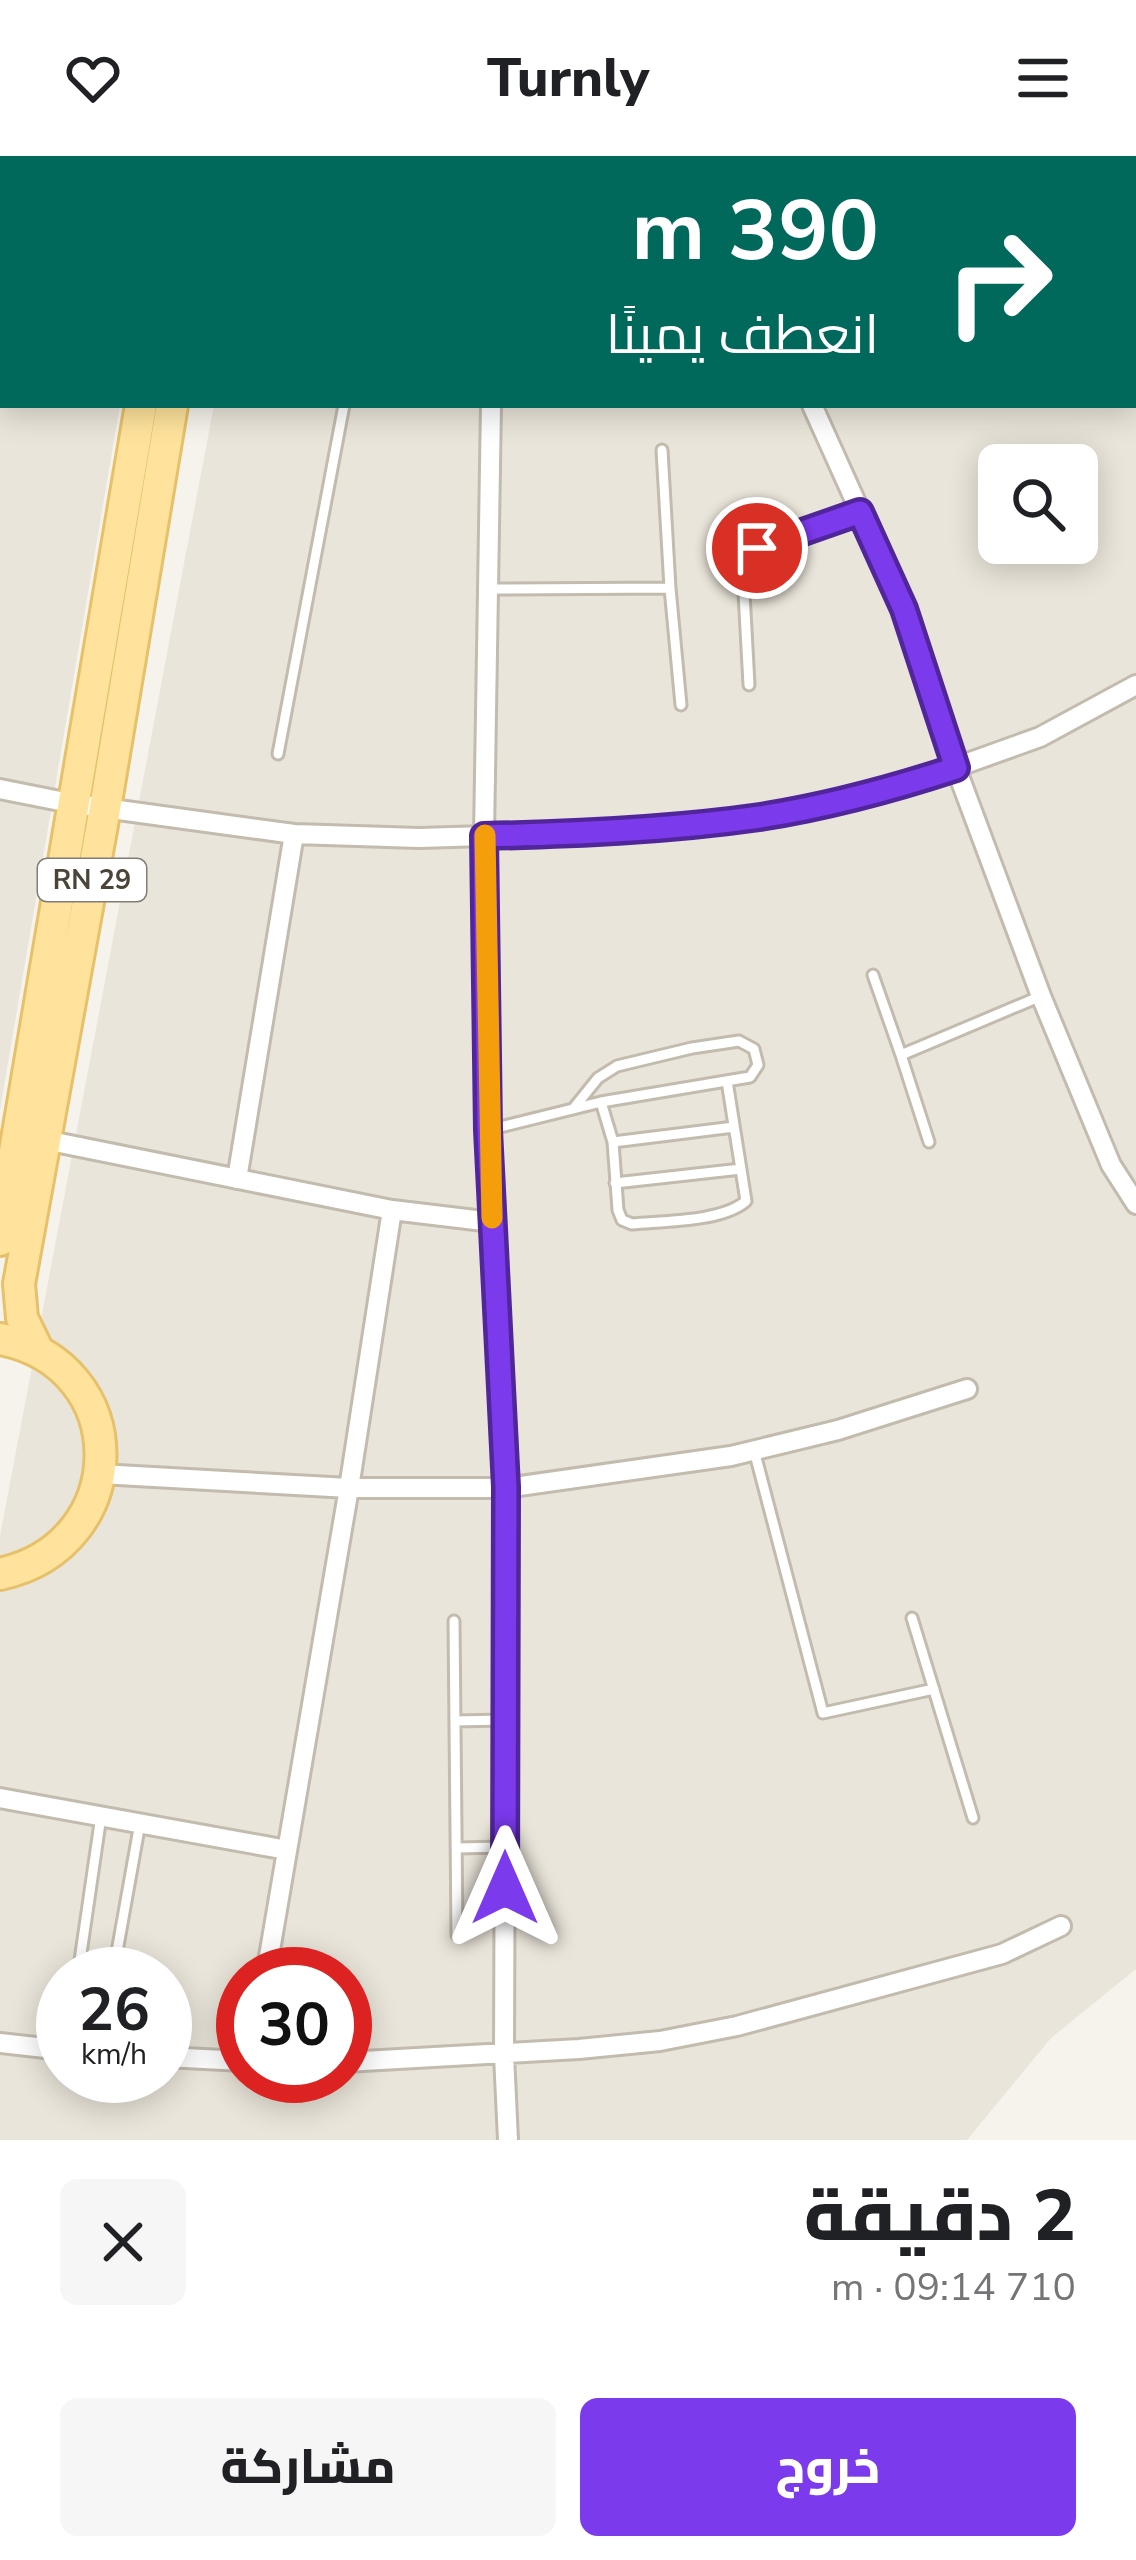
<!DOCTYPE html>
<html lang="ar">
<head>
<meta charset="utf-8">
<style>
	body { margin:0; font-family:"Nunito Sans",Cairo,sans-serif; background:#f6f6f6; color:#202124; direction:rtl; height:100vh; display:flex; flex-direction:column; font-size:45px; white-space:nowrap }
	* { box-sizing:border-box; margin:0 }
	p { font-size:39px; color:#757577 }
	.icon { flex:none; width:66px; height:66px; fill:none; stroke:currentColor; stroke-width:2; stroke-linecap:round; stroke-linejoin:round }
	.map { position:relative; height:1984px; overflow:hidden; direction:ltr }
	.side { display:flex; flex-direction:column; background:#fff; flex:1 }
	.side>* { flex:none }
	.top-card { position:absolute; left:0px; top:0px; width:1137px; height:252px; box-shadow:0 6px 30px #0003; direction:rtl; background:#00695c; color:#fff; overflow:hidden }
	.buttons { position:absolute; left:978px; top:288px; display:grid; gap:24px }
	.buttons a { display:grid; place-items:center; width:120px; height:120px; border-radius:18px; background:#fff; box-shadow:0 6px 30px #0003; font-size:60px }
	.speed { position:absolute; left:36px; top:1791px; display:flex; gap:24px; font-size:60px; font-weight:700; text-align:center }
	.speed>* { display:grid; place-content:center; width:156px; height:156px; border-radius:50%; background:#fff; box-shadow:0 6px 30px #0003; line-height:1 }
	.speed small { font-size:30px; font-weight:400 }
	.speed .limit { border:18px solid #d22; background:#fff; color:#111 }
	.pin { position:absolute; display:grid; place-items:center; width:102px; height:102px; color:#fff; margin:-51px; border:6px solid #fff; border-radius:50%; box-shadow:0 3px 12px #0007 }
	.me { position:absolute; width:132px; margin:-66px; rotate:0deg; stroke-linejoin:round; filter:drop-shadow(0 0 9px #0008) }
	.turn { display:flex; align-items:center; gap:42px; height:252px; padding:0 60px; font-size:54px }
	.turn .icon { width:156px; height:156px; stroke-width:2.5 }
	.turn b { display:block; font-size:84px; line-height:102px }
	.round { display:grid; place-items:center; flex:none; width:126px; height:126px; border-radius:18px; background:#f6f6f6 }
	.overview { display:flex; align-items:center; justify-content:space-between; height:204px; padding:0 60px }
	h1 { font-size:72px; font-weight:800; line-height:90px }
	.primary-button { display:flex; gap:24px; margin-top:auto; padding:24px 60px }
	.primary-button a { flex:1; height:138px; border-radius:18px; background:#7c3aed; color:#fff; font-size:48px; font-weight:800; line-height:138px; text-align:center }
	.primary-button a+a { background:#f6f6f6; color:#202124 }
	header { display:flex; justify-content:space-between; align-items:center; height:156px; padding:0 60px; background:#fff; font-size:54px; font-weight:800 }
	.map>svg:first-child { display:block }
	.residential { fill:#eae5da; fill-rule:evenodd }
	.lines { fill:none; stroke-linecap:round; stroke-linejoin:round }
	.service-casing { stroke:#c2bbae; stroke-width:15 }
	.minor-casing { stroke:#c2bbae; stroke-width:24 }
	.primary-casing { stroke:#e6c16a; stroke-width:36 }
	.service { stroke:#fff; stroke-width:9 }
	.minor { stroke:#fff; stroke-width:18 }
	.primary { stroke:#ffe39c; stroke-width:30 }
	.route-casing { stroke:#51269a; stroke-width:30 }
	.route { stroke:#7c3aed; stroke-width:21 }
	.slow { stroke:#f59e0b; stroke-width:21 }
	.labels { text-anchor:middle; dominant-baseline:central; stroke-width:9; stroke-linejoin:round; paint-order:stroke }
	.shield { fill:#fff; stroke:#817c74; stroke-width:3 }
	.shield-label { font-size:27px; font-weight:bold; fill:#4b4439 }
</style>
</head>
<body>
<header><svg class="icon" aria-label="menu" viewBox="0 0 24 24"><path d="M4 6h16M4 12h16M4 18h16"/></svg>Turnly<svg class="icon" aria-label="heart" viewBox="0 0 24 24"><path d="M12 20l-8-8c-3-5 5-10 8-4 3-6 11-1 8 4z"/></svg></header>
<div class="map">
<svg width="1136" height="1984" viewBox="0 0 1136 1984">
	<rect width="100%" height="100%" fill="#f6f3ec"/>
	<path class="residential" d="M1044,0H1136V1813L1051,1882L967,1984H0V1380L214,249H1134V3H1040ZM999,309H1077V387H999ZM63,1818H165V1920H63ZM243,1818H345V1920H243Z
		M0,63L3,64V249H120L0,954Z"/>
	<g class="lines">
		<defs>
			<path id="service" d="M1044,0L1045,3
				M1134,175L1136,179
				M662,294L670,432L681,549
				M488,433L670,432
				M749,529L743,418L748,400L757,392L860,355
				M278,598L344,249
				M873,819L901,899
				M601,946L613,986L618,1054L622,1064L632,1068C663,1065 722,1066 746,1045L727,925
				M488,974L601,946L750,921L758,909L754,893L739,885L692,892L617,910L598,922L573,953
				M613,986L734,971
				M929,986L901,899L1041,840
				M615,1027L741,1013
				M754,1294L823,1557L934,1533
				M912,1462L973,1662
				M454,1465L457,1779
				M455,1565L505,1564
				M457,1692L505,1691
				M78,1818L101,1660
				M113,1818L140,1667"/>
			<path id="minor" d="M998,3L1003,0
				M0,93L3,94
				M491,249L484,680L488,974L506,1332L504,1899L508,1984
				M812,249L904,453L956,612L1041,840L1111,1009L1136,1048
				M0,633L75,648L294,678L419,682L586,677L761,661L909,628L1040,581L1136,529
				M45,984L392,1054L492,1066
				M237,1023L294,678
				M100,1318L349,1332H506L731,1300L838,1274L967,1233
				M0,1642L287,1694
				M266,1818L349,1332L392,1054
				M0,1887L63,1894
				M165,1901L243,1905
				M345,1906L579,1893L660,1885L737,1870L1002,1798L1061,1770"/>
			<path id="primary" d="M209,3V0
				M0,1084L141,249
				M0,1183C135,1209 133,1389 0,1418
				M38,1195L22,1162L19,1128L105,652L172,249"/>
		</defs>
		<use href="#service" class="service-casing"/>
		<use href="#minor" class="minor-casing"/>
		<use href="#primary" class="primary-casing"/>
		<use href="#service" class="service"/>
		<use href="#minor" class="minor"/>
		<use href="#primary" class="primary"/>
	</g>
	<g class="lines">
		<defs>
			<path id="route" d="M505,1732L506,1331L488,974L484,680C576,678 669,674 760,661C824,651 895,632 956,612L904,453L860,356L757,392"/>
		</defs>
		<use href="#route" class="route-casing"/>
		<use href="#route" class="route"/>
		<path class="slow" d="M485,679L492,1062"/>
	</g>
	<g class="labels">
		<rect class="shield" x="38" y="703" width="108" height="42" rx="9"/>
		<g class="shield-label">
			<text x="92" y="724">RN 29</text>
		</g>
	</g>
</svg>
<div class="buttons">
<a><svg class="icon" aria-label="search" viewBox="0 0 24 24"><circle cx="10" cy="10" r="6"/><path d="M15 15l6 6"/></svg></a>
</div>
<div class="speed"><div>26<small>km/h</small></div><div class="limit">30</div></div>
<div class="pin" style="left:757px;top:392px;background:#d93025"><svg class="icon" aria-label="arrive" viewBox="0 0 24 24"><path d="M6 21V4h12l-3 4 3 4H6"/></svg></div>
<svg class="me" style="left:505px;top:1732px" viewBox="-20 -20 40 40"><path d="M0-17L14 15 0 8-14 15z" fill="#7c3aed" stroke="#fff" stroke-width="4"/></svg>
<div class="top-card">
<div class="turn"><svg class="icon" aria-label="right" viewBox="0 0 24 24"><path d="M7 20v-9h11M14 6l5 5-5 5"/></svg><div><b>390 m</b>انعطف يمينًا</div></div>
</div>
</div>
<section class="side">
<div class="overview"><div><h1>2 دقيقة</h1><p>710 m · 09:14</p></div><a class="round"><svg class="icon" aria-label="close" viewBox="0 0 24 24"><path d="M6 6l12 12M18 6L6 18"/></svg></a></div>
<div class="primary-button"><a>خروج</a><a>مشاركة</a></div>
</section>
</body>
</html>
